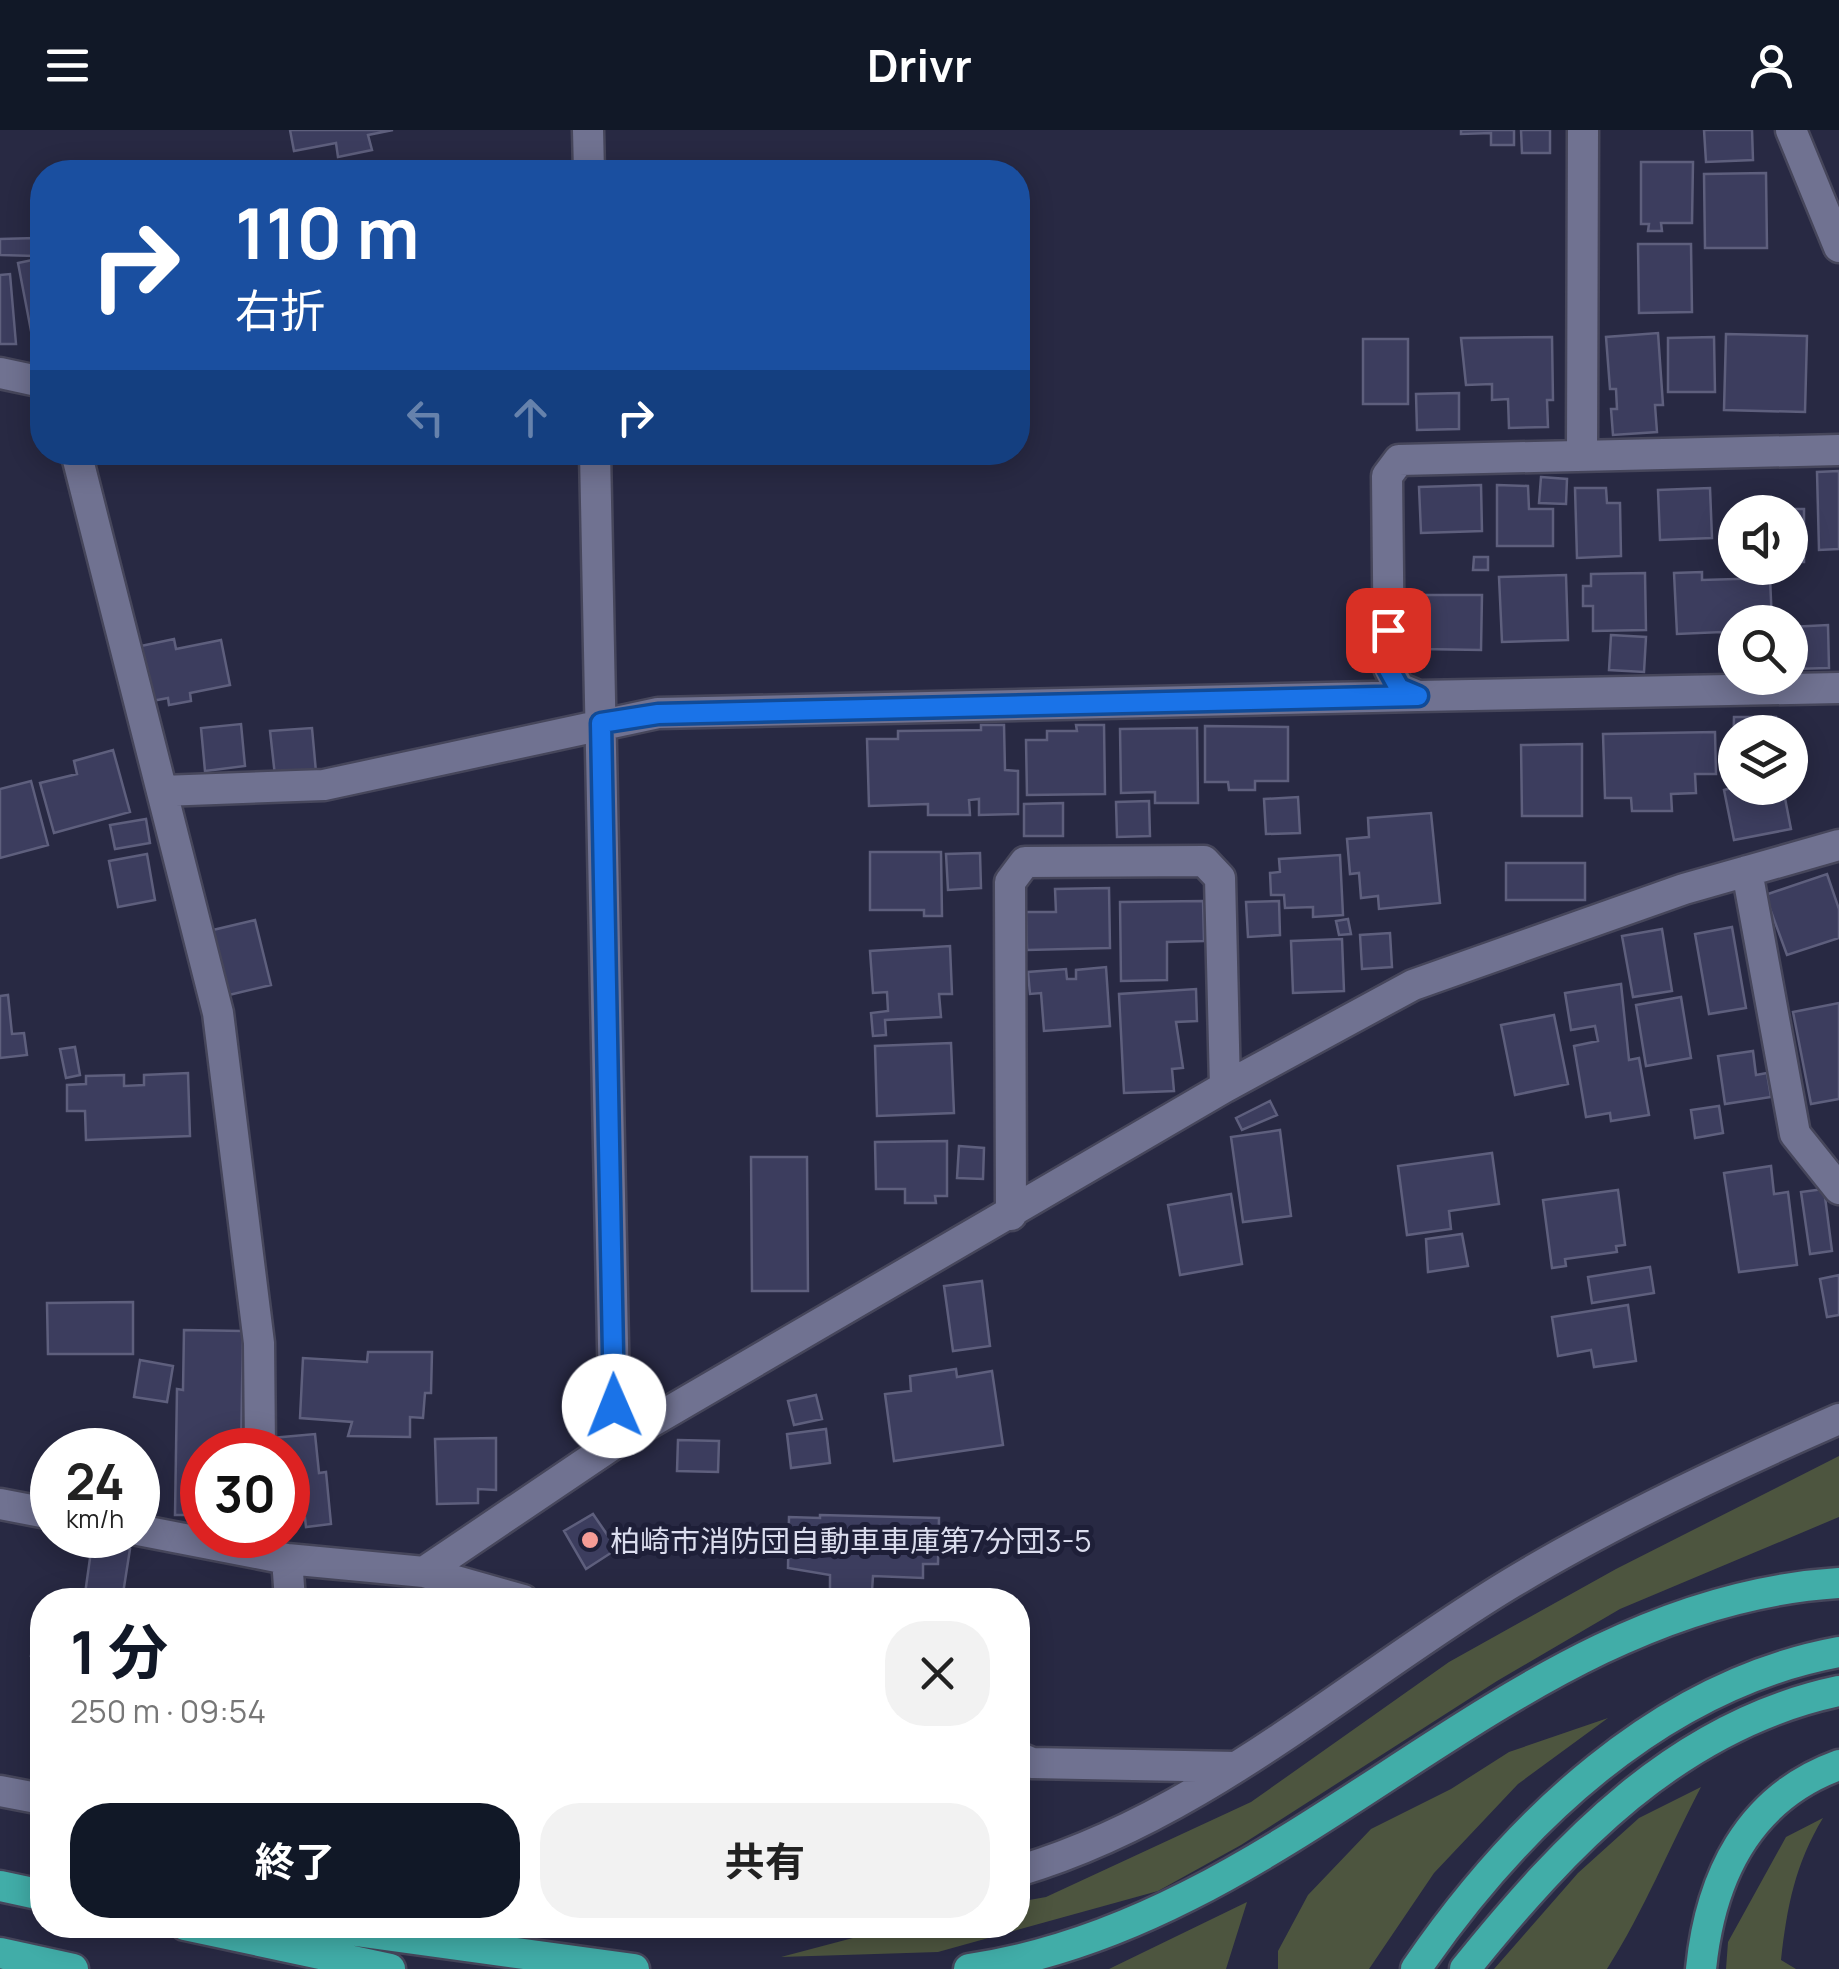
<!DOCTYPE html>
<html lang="ja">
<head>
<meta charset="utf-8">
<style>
	body { margin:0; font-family:Manrope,"Noto Sans JP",sans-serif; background:#f2f2f2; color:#222; height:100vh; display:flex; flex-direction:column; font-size:38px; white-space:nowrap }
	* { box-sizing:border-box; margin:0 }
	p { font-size:32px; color:#767676 }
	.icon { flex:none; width:55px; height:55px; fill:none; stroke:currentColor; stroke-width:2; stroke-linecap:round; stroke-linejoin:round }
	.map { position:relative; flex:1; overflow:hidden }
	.panel { position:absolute; left:30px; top:1458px; width:1000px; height:350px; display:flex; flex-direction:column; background:#fff; border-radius:40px; box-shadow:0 5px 25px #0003 }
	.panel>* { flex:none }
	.guide { position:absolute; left:30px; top:30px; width:1000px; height:305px; border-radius:40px; box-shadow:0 5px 25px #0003; background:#1a4fa0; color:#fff; overflow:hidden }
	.fabs { position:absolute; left:1718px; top:365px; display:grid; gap:20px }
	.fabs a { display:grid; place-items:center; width:90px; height:90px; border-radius:50%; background:#fff; box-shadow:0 5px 25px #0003; font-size:50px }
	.speed { position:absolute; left:30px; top:1298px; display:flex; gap:20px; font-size:50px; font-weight:700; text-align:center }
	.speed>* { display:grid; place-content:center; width:130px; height:130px; border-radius:50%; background:#fff; box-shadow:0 5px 25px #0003; line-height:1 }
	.speed small { font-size:25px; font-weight:400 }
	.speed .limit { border:15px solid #d22; background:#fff; color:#111 }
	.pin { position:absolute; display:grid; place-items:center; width:85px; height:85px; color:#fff; margin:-42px; border-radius:20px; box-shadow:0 5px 15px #0006 }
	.me { position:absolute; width:110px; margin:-55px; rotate:359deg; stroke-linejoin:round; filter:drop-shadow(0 0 8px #0008) }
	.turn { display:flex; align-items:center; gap:35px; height:210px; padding:0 40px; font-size:45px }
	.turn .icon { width:130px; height:130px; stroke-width:2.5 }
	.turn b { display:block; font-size:70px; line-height:85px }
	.lanes { display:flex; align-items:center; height:95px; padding:0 40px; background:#0003; justify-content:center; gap:50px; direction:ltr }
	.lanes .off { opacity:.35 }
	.round { display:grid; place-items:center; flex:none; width:105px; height:105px; border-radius:40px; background:#f2f2f2 }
	.overview { display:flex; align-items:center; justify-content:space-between; height:170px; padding:0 40px }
	h1 { font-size:60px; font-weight:700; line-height:75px; color:#111827 }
	.cta { display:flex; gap:20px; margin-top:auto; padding:20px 40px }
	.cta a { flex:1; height:115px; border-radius:40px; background:#111827; color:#fff; font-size:40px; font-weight:700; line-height:115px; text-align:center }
	.cta a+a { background:#f2f2f2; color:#222 }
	header { display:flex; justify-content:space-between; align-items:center; height:130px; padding:0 40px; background:#111827; color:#fff; font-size:45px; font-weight:700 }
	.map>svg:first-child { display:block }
	.green { fill:#4d553f }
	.building { fill:#3c3d5e; stroke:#5e5f7d; stroke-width:2.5 }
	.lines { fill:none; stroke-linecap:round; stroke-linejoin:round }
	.street-casing { stroke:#46465b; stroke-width:35 }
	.highway-casing { stroke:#46465b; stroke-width:35 }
	.street { stroke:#707291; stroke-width:30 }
	.highway { stroke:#41ada8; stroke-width:30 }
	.route-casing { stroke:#114b97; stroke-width:25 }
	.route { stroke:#1a73e8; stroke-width:18 }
	.poi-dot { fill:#f59c96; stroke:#1e1f38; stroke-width:4 }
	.labels { text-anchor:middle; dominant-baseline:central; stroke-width:10; stroke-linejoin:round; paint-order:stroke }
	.poi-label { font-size:30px; fill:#dbddee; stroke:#1e1f38; text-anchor:start }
</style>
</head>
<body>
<header><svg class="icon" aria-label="menu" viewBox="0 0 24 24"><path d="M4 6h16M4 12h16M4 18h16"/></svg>Drivr<svg class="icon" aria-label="person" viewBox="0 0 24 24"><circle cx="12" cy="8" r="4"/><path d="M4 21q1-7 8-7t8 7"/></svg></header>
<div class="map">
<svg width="1839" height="1839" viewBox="0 0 1839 1839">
	<rect width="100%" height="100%" fill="#282943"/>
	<path class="green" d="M1839,1326V1387L1620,1479L1497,1551L1241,1715L1158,1761L938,1822L781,1827L902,1795H1018V1772L1046,1767L1251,1672L1449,1532L1616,1439Z
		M1608,1588L1518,1654L1434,1743L1369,1839H1278V1821L1308,1765L1371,1699L1451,1659L1509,1622Z
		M1701,1657C1669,1718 1644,1781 1607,1839H1494L1578,1743L1639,1688Z
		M1823,1688C1795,1734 1787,1777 1781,1830L1796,1839H1726L1728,1812L1786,1707Z
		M1247,1772L1226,1839H1109Z"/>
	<path class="building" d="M290,0H393L368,5L372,20L338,27L336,13L294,21Z
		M1461,0H1514V15H1491V3L1461,4Z
		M1521,0H1550V23H1522Z
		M1704,0H1752L1753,30L1706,32Z
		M1641,32H1693L1692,93H1661L1662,101H1648L1649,94H1641Z
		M1766,43L1767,118H1705L1704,44Z
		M35,108V126L0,125V109Z
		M1638,114H1691L1692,182L1639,183Z
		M42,128V205L32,206L18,133Z
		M10,144L16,214H0V145Z
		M1658,203L1663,275H1655L1657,302L1613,305L1611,279H1617L1616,259H1610L1606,207Z
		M1726,204L1807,206L1805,282L1724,280Z
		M1552,207L1553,270H1547L1548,297L1509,298L1508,269L1492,270V254L1466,255L1461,208Z
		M1714,207L1715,262H1668V208Z
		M1363,209H1408V274H1363Z
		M1459,263V299L1417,300L1416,264Z
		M1839,341V419L1819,420L1817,342Z
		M1541,347L1567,349L1566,374L1539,373Z
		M1481,355L1482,401L1421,403L1419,357Z
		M1497,355L1528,356L1529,379H1553V416H1497Z
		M1575,358H1606L1607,373H1620L1621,426L1577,428Z
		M1710,358L1712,408L1660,410L1658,360Z
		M1738,379H1804V432H1790V382Z
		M1474,427H1488V440H1473Z
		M1702,442V450L1770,448L1772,492H1735V518L1722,519V502L1677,504L1674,443Z
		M1645,443L1646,500L1593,501V476H1583V456H1591V444Z
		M1566,445L1568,510L1502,512L1499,447Z
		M1422,465H1482L1481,520L1421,519Z
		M1828,495L1829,538L1791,539L1790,497Z
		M1611,505L1646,507L1644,542L1609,540Z
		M174,509L176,519L221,510L230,555L190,563L191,571L169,575L168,568L152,571L141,516Z
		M1734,587H1776V602H1735L1733,627Z
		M241,594L245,636L205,641L201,598Z
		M981,595H1004L1005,640L1018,641V684L979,685V669L969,670L970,685H928V674L869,676L867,609H898V601L981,600Z
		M1076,595H1104L1105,664L1027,665L1026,610H1047V601H1077Z
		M1205,596L1288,597V651H1255V660H1229L1228,652H1205Z
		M312,598L316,642L275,646L270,601Z
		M1197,598L1198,673H1155V662L1121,663L1120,599Z
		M1715,602L1716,644H1695L1696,663L1671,664L1672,681H1632L1631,668H1605L1603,604Z
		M1582,614V686H1522L1521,615Z
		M113,620L130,682L54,703L40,653L77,644L74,631Z
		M31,651L48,715L0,728V659Z
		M1735,657L1783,658L1791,699L1734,710L1724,660Z
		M1298,667L1300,703L1266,704L1264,669Z
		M1149,671L1150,706L1117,707L1116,672Z
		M1063,673V706H1024V674Z
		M1431,683L1440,773L1379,779L1378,766L1361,768L1359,743L1350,744L1347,709L1369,707L1368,688Z
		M146,689L150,713L115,719L110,695Z
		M870,722H941L942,786H924V780H870Z
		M980,723L981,758L948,760L946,724Z
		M147,724L155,770L118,777L109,731Z
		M1340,725L1343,785L1313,787V777L1285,778L1284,765H1271L1270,743L1280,742L1279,729Z
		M1506,733H1585V770H1506Z
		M1827,744L1839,779V808L1787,825L1765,765Z
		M1109,758L1110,818L1027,820L1026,782H1056L1055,759Z
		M1203,771L1204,811L1167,812V850L1121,851L1120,772Z
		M1279,771L1280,805L1248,807L1246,772Z
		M1348,789L1351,804L1339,805L1336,791Z
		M255,790L271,855L229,865L213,800Z
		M1732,797L1746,878L1709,884L1695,804Z
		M1662,799L1672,861L1633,867L1622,806Z
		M1390,803L1392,837L1362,839L1360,805Z
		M1342,809L1344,861L1293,863L1291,811Z
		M950,816L952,864H939L941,887L885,890L886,905L873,906L871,883L888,881L887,862L873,863L870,821Z
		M1106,837L1110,896L1044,901L1041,863L1030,864L1028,842L1066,839L1067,849H1076V840Z
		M1621,854L1629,930L1639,928L1649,985L1611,991L1610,983L1586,987L1574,916L1598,911L1595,896L1571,900L1565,863Z
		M1196,859L1197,891L1176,892L1183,938L1172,939L1174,961L1124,963L1119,864Z
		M8,865L12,904L24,903L27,925L0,928V866Z
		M1681,867L1691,928L1646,936L1636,875Z
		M1839,873V969L1811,974L1793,882Z
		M1554,885L1568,954L1515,965L1501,895Z
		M951,913L954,983L877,986L875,916Z
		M75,917L80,945L66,948L60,919Z
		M1753,921L1756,945L1767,943L1771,967L1725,974L1718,926Z
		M188,943L190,1006L86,1010L85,981H67V955L86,954V946L124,945V956L144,955V945Z
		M1270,971L1277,985L1242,1000L1236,988Z
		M1719,976L1723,1003L1695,1008L1691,980Z
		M1280,1000L1291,1086L1243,1092L1231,1007Z
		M947,1011V1066H935L936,1073H905V1059H876L875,1012Z
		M959,1016L984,1018L983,1049L957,1048Z
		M1492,1023L1499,1074L1449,1081L1451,1099L1407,1105L1398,1036Z
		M751,1027H807L808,1161H752Z
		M1771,1036L1774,1064L1788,1062L1797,1135L1739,1142L1724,1043Z
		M1824,1059L1832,1121L1810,1124L1801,1062Z
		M1618,1060L1625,1115L1616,1116L1617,1122L1565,1129L1566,1136L1552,1138L1543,1070Z
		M1231,1064L1242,1134L1180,1145L1168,1075Z
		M1462,1104L1468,1136L1428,1142L1426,1109Z
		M1650,1137L1654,1163L1592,1173L1588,1147Z
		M1839,1145V1185L1827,1187L1820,1149Z
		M982,1151L990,1216L953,1221L944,1156Z
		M133,1172V1224H48L47,1173Z
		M1628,1175L1636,1231L1594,1237L1591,1220L1558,1226L1552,1187Z
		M184,1200L243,1201L241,1320H202V1331H198L197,1385H175L177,1259L183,1260Z
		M368,1222H432L431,1263H425L423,1288L410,1287V1307L348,1306L352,1292L300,1288L303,1228L367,1232Z
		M140,1230L173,1236L167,1272L134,1267Z
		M956,1239L957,1247L992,1241L1003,1315L894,1331L885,1264L911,1261L910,1246Z
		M816,1265L822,1289L794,1295L788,1271Z
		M826,1299L830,1333L791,1338L787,1304Z
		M315,1304L319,1343L326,1342L331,1394L306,1397L305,1388L288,1390V1320H273L272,1308Z
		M496,1308V1360L478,1359V1373L437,1374L435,1309Z
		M678,1310L719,1311L718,1342L677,1341Z
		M593,1384L617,1419L586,1439L564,1401Z
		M820,1385L939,1388L938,1434H923V1448L873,1446L872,1461L830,1460V1445L788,1438L789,1387L820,1388Z
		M92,1414L130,1419L122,1470L85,1464Z
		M36,1489H42V1528L31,1526Z
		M42,1534V1614L33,1612Z"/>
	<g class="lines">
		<defs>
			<path id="street" d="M588,0L589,42
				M1791,0L1839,117
				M0,243L42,252
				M1839,320L1399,330L1387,346L1389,538L1399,558L1418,566L1839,558
				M76,322L218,883L259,1213L260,1320
				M595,322L615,1313
				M1582,326L1583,0
				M162,661L324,655L658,583L1418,566
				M1747,741L1795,1004L1839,1059
				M1011,1085L1010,752L1025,732L1204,731L1220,748L1225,957
				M0,1374L52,1384
				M138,1400L287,1429L424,1442L615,1313L1225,957L1413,855L1684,759L1839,715
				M287,1429L290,1470
				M424,1442L523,1470
				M1018,1627L1032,1633L1235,1637
				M0,1661L42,1669
				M1018,1741C1204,1686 1350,1550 1513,1452C1616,1390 1729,1337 1839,1289"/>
			<path id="highway" d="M0,1756L42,1765
				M185,1795L390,1839
				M312,1795L634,1839
				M0,1823L73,1839
				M969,1839C1298,1791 1508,1473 1839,1453
				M1416,1839C1516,1693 1660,1555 1839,1522
				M1465,1839C1565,1715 1677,1595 1839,1561
				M1701,1839C1710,1748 1748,1668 1839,1635"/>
		</defs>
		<use href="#street" class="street-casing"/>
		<use href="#highway" class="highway-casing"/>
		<use href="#street" class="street"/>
		<use href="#highway" class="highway"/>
	</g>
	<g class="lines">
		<defs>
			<path id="route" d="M614,1276L601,593L658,584L1418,566L1399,558L1388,538V500"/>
		</defs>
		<use href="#route" class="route-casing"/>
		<use href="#route" class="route"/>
	</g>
	<circle class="poi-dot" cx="590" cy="1410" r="10"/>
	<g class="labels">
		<g class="poi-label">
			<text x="610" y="1410">柏崎市消防団自動車車庫第7分団3-5</text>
		</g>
	</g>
</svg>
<div class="fabs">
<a><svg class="icon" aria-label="sound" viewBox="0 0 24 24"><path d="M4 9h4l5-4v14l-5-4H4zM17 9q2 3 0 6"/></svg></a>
<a><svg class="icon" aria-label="search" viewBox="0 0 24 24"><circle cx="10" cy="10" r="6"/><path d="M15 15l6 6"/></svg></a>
<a><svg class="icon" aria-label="layers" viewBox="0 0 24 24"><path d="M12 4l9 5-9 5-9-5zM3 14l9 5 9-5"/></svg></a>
</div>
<div class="speed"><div>24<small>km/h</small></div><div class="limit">30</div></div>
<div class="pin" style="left:1388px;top:500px;background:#d93025"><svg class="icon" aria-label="arrive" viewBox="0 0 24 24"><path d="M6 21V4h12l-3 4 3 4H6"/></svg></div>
<svg class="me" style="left:614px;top:1276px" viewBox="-20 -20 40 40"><circle r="19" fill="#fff"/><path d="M0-13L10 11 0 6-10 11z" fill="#1a73e8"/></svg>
<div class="guide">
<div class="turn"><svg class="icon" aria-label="right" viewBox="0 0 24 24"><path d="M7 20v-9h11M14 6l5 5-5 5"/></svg><div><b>110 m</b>右折</div></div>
<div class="lanes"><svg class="icon off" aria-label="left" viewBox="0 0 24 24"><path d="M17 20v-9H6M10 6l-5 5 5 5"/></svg><svg class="icon off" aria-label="ahead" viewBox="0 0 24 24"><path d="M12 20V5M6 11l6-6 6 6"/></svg><svg class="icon" aria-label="right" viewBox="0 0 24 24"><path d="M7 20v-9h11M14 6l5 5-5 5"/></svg></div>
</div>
<section class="panel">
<div class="overview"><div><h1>1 分</h1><p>250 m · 09:54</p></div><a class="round"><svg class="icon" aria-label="close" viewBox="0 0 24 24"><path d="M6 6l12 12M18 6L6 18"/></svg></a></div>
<div class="cta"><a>終了</a><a>共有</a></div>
</section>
</div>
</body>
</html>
